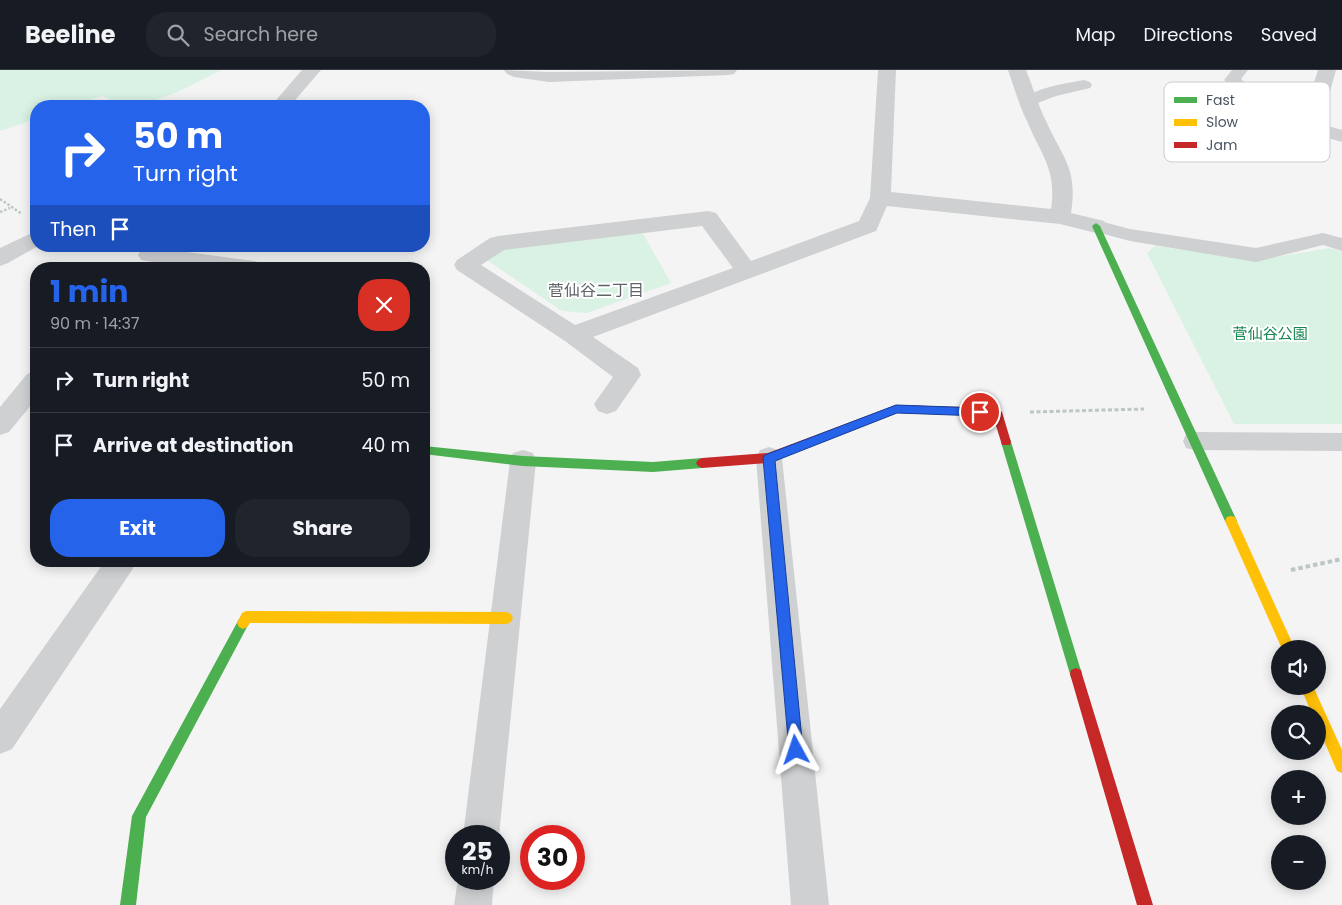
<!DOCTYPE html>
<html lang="en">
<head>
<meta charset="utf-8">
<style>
	body { margin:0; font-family:Poppins,"Noto Sans JP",sans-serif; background:#20242c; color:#f1f3f6; height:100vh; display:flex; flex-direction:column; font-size:19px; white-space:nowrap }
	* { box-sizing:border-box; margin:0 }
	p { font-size:16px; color:#9ea1a6 }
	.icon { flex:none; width:28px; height:28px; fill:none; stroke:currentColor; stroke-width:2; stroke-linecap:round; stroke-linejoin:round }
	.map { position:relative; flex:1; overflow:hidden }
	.drawer { position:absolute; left:30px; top:192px; width:400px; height:305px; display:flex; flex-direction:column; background:#171b24; border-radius:20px; box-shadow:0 2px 12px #0003 }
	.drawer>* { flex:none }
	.banner { position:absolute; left:30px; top:30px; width:400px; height:152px; border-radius:20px; box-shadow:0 2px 12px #0003; background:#2563eb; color:#fff; overflow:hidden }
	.controls { position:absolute; left:1271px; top:570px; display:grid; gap:10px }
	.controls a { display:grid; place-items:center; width:55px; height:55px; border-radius:50%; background:#171b24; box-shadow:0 2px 12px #0003; font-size:25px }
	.speed { position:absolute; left:445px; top:755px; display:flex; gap:10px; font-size:25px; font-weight:700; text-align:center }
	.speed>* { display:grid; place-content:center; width:65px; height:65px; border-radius:50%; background:#171b24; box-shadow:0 2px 12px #0003; line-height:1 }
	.speed small { font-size:12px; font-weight:400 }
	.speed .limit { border:8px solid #d22; background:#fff; color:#111 }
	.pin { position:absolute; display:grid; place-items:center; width:42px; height:42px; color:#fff; margin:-21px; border:2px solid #fff; border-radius:50%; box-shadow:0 1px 5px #0007 }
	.me { position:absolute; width:55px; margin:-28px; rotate:355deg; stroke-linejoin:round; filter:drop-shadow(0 0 4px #0008) }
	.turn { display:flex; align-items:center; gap:18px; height:105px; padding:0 20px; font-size:22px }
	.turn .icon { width:65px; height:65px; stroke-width:2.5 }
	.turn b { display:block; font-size:35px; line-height:42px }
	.then { display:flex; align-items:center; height:48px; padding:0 20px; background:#0003; gap:10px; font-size:19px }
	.round { display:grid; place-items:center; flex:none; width:52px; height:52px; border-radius:20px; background:#20242c }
	.head { display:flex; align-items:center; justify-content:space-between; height:85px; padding:0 20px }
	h1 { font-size:30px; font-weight:700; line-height:38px; color:#2563eb }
	.cta { display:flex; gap:10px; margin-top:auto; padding:10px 20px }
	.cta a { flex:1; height:58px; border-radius:20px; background:#2563eb; color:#fff; font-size:20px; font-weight:700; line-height:58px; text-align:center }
	.cta a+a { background:#20242c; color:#f1f3f6 }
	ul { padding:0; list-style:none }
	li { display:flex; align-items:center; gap:15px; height:65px; padding:0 20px; border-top:1px solid #363941 }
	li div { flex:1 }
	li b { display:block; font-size:19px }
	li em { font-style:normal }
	header { display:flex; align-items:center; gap:30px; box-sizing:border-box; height:70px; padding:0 25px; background:#171b24; border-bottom:1px solid #363941 }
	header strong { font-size:24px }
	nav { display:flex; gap:28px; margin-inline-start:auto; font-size:18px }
	.search { width:350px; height:45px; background:#20242c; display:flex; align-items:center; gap:12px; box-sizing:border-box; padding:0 18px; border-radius:20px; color:#9ea1a6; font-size:19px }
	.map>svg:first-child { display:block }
	.green { fill:#d9f2e3 }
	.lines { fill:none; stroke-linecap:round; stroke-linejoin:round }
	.path-far2 { stroke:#bcc7c4; stroke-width:2.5; stroke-dasharray:2.5 2; stroke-linecap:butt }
	.path-far1 { stroke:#bcc7c4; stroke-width:3; stroke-dasharray:4 2.5; stroke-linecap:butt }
	.path { stroke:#bcc7c4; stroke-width:4; stroke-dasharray:4.5 3; stroke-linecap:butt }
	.lane { fill:#ced0d2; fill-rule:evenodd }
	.street { fill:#ced0d2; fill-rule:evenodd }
	.fast { fill:#4caf50; fill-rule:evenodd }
	.slow { fill:#ffc107; fill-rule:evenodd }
	.jam { fill:#c62828; fill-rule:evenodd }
	.route { fill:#2563eb; stroke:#184099 }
	.labels { text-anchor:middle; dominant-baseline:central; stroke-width:4; stroke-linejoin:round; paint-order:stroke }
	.park-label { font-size:15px; fill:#17864f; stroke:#fff }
	.neighbourhood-label { font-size:16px; fill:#5f6368; stroke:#fff }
	.key { fill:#fff; stroke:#c9ccd0; stroke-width:1 }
	.key-label { font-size:14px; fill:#4a5661 }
</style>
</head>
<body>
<header>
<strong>Beeline</strong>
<div class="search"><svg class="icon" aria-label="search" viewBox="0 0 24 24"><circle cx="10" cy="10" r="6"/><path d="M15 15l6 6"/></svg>Search here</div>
<nav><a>Map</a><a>Directions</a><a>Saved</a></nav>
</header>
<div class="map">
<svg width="1342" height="835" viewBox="0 0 1342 835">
	<rect width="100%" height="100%" fill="#f4f4f4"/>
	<path class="green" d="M0,0H221C193,14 152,39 120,33C114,32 108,28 102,26L72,36H36V49L0,61Z
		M642,162L671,213L587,243L562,241L487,190L504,177Z
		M1155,176L1259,190L1330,178L1342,182V354H1234L1147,183Z"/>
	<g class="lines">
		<path class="path-far2" d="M0,129L22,144
			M0,142L10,138"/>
		<path class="path-far1" d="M1030,342L1144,339"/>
		<path class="path" d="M1291,500L1342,489"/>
		<path class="lane" d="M1232,0H1248L1241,9L1282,45L1316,53L1318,57L1316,61L1310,62L1286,56L1293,81L1290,85L1284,86L1278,85L1268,50L1224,10Z
			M1084,10L1090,12L1092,15L1090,18L1056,26L1030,36L1024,34L1022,31C1031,18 1069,13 1084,10Z
			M1096,150L1130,159L1256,178L1323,163L1342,168V181L1323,175L1256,192L1130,171L1089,160L1087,156L1089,152Z
			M1194,362L1342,363V381L1194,380L1186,378L1183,371L1186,364Z"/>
		<path class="street" d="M302,0H321L290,36H271Z
			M504,0L549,2L737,0L734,4L728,5L549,12L514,7L507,4Z
			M878,0H896L891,122L1051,139C1057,99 1041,85 1027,51C1019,35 1014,17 1008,0H1026C1033,17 1038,35 1046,51C1063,89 1078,98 1071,143L1104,151L1107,156L1104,161L1096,163L1060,154L887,136L876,161L593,267L638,298L641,305L616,341L607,344L598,341L594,334L613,307L565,271L457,200L454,195L457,190L490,168L498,166L708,141L716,143L751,191L859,151L870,128ZM702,156L733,198L575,255L481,195L504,180Z
			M1318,0H1336L1321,54L1342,60V72L1303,61L1300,57Z
			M36,161V176H38L8,193L0,196V178Z
			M149,177L254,191L262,193L265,199H194L141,190L138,185L141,180Z
			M36,301V329L9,362L0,365V337L27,304Z
			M769,377L778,380L782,388L829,835H791L756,388L760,380Z
			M523,380L533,383L536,391L499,766H463L510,391L513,383Z
			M105,491H136L132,500L12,679L0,684V639Z
			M458,809H494L492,835H454Z"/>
		<path class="fast" d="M1096,153L1100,156L1237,451L1235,455L1231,456L1227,455L1225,451L1092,156Z
			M1006,368L1010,369L1011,372L1082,604L1081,608L1076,610L1071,608L1070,604L1001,372L1002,369Z
			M424,376L523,386L653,392L702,388L706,390L708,393L706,396L702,398L653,402L523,396L424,384Z
			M243,547L247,549L249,553L247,557L146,747L136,835H120L132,746L239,549Z"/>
		<path class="slow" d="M1231,446L1235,447L1295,579H1282L1225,451L1227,447Z
			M246,541L507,542L511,544L513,548L511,552L507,554L250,553L247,557L243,559L239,557L237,553L242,543Z
			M1300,616H1313L1342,680V703L1337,701L1318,657V644H1312Z"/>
		<path class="jam" d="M896,335L997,338L1002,342L1011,372L1010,375H1002L993,346L897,343L769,393L702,398L698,396L696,393L698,390L702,388L768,383Z
			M1076,598L1081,600L1082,604L1153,835H1137L1070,604L1071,600Z"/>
	</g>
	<path class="route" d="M896,335L980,338L986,342L980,346L897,343L775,391L803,680L801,685L796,687L791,685L789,680L763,388L765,385Z"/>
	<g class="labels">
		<g class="park-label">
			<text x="1270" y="263">菅仙谷公園</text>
		</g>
		<g class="neighbourhood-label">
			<text x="596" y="220">菅仙谷二丁目</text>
		</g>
	</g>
	<rect x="1164" y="12" width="166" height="80" rx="8" class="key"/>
	<rect x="1174" y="27" width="23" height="6" fill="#4caf50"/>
	<rect x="1174" y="49" width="23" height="7" fill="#ffc107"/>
	<rect x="1174" y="72" width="23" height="6" fill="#c62828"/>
	<g class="key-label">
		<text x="1206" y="35">Fast</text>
		<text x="1206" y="57">Slow</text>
		<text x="1206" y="80">Jam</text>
	</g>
</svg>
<div class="controls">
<a><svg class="icon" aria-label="sound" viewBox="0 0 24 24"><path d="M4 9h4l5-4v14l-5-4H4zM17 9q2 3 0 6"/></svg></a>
<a><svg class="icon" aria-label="search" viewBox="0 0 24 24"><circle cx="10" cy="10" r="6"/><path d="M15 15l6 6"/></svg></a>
<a>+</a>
<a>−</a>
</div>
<div class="speed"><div>25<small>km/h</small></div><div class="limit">30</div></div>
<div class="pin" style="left:980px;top:342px;background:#d93025"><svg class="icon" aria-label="arrive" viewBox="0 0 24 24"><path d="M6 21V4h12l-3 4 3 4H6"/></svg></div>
<svg class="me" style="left:796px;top:680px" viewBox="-20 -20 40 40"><path d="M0-17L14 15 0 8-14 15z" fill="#2563eb" stroke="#fff" stroke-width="4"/></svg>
<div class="banner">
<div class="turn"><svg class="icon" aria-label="right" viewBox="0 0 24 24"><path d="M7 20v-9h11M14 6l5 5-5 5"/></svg><div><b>50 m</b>Turn right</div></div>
<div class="then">Then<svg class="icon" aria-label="arrive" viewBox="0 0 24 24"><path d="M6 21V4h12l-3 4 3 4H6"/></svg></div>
</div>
<section class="drawer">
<div class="head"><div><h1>1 min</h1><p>90 m · 14:37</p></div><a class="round" style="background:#d93025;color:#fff"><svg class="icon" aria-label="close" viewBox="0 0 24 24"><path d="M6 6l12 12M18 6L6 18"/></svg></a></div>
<ul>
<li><svg class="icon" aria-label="right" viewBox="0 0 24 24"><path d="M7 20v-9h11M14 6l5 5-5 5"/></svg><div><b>Turn right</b></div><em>50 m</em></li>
<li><svg class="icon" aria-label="arrive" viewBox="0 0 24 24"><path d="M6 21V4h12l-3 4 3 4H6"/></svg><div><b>Arrive at destination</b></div><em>40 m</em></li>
</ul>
<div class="cta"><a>Exit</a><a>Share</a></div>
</section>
</div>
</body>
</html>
